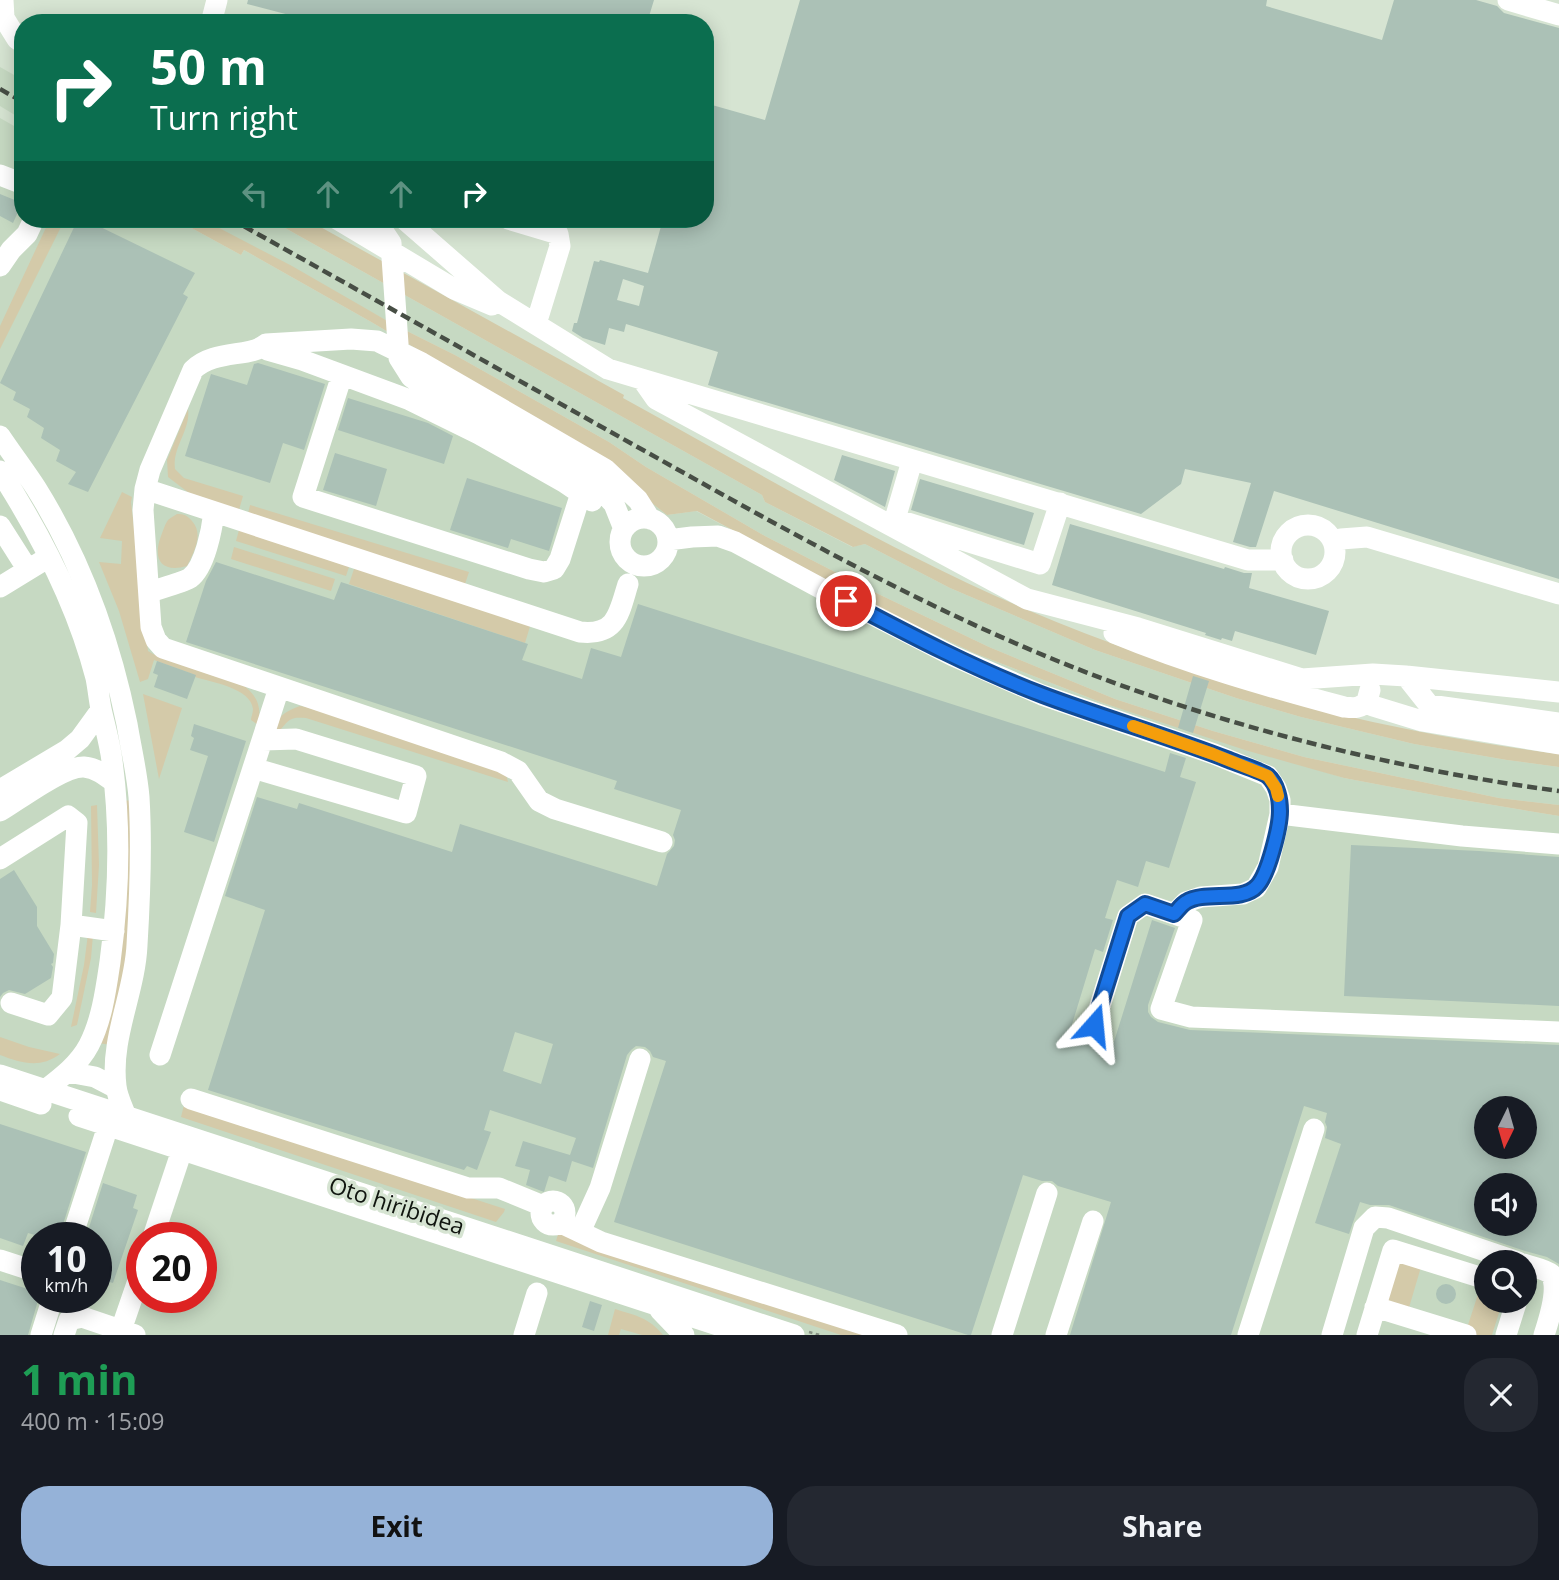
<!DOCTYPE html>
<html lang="en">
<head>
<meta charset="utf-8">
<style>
	body { margin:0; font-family:"Open Sans",sans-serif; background:#242831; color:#f1f3f6; height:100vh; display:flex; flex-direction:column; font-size:26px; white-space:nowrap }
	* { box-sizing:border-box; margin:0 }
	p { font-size:23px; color:#9ea1a6 }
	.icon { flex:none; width:38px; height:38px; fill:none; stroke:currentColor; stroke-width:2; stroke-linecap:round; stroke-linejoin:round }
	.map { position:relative; height:1335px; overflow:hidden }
	.panel { display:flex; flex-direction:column; background:#171b24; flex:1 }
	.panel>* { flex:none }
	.guide { position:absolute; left:14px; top:14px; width:700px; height:214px; border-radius:28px; box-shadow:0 4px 18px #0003; background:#0b6e4f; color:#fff; overflow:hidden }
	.needle { width:46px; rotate:185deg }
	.fabs { position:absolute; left:1474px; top:1096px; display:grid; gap:14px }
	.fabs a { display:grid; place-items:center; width:63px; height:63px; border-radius:50%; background:#171b24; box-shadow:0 4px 18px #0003; font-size:35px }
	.speed { position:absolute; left:21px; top:1222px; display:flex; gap:14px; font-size:35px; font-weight:700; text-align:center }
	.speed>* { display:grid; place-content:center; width:91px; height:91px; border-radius:50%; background:#171b24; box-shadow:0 4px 18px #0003; line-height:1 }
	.speed small { font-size:18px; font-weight:400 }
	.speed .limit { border:10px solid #d22; background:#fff; color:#111 }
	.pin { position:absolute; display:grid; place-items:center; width:60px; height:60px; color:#fff; margin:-30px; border:4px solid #fff; border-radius:50%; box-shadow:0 2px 7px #0007 }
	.me { position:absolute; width:77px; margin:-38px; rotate:18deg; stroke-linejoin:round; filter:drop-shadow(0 0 5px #0008) }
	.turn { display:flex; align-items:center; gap:24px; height:147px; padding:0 21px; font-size:32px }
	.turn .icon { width:91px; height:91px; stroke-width:2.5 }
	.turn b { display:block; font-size:49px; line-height:60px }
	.lanes { display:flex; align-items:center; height:66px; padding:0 21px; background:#0003; justify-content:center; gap:35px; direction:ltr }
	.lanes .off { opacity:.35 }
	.round { display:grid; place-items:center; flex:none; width:74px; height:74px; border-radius:28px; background:#242831 }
	.summary { display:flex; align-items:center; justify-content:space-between; height:119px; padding:0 21px }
	h1 { font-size:42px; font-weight:700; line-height:52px; color:#1e9e55 }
	.cta { display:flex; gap:14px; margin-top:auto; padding:14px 21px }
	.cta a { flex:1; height:80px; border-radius:28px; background:#95b2d8; color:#111; font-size:28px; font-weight:700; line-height:80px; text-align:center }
	.cta a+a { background:#242831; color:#f1f3f6 }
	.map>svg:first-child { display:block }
	.built { fill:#c6d9c2; fill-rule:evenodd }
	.green { fill:#d4caa9 }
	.building { fill:#abc1b6; fill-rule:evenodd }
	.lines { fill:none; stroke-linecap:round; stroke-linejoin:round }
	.path { stroke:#869183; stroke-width:2.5; stroke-dasharray:3.5 3.5; stroke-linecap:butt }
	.minor { stroke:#fff; stroke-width:21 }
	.rail { stroke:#474e45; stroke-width:4.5; stroke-dasharray:10 5; stroke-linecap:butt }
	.route-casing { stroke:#114b97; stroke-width:18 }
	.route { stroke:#1a73e8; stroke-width:12 }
	.slow { stroke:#f59e0b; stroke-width:12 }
	.labels { text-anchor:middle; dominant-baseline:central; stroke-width:7; stroke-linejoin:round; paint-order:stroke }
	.street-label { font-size:23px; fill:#10150f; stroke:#d6e4d2 }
</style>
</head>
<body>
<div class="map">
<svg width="1559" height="1335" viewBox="0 0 1559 1335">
	<rect width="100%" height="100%" fill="#d6e4d2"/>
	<path class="built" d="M0,67L23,80V120L0,106Z
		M0,118L23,131V219H175L241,255L244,250L373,323L580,446L667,515L696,511L885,611L974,653L1100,702L1344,778L1439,796L1559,816V1335H0ZM1486,1108H1524V1146H1486ZM1486,1185H1524V1223H1486ZM37,1237H96V1297H37ZM142,1237H201V1297H142ZM1486,1262H1524V1300H1486Z
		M202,219H269L762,495L765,502L852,547L865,544L950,588L1095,650L1236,698L1301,717L1414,744L1507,760L1559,767V805L1499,798L1304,757L1213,731L1115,699L989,647L870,590L765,536L646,467L609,442L455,355L391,323Z"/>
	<path class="green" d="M50,219H65L0,349V326Z
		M175,219H202L292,266L391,323L455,355L609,442L646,467L765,536L870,590L989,647L1115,699L1213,731L1304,757L1499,798L1559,805V816L1439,796L1344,778L1245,750L1100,702L974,653L885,611L697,511L667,515L580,446L373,323L244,250L241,255Z
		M269,219H306L624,395L623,398C757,472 889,551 1030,611C1102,642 1175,666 1250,688C1283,698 1317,709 1351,717C1420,733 1489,745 1559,754V767L1507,760L1414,744L1301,717L1236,698L1095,650L950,588L865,544L853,547L765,502L762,495Z
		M188,409C191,430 172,447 175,469L184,478L243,496L239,510L189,493L168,477L167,460Z
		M122,492L132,497L131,502L148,651L153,654L242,684C257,696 262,705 258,725L251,720C251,717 253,713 253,709C251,688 211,682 195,677V675L154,660L148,679L140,682L119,611L99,562L121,564L122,541L100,538Z
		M250,505L469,572L465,584L248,514Z
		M177,514C184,514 187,515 192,521C204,534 194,552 187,566C162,573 152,560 161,536C163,531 165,524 168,520C170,518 174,516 177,514Z
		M239,530L350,564L346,576L236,541Z
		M234,547L335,579L331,591L231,559Z
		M355,566L531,623L525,643L349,584Z
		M143,694L182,708L159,779Z
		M300,706L317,708L506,774L508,782L306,718C292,717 290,718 281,729H274C280,714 285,712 300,706Z
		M134,800L135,909L112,1045L97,1043L121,801Z
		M97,805L99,865L96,913L90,912L92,885L91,806Z
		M88,934L93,935L91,958L77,1025L71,1027L84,965Z
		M0,1037L29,1047L60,1054C40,1069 21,1063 0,1055Z
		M184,1105L505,1209L504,1212L496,1222L181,1117Z
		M559,1231L868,1335H841L556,1241Z
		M1400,1256L1421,1267L1408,1311L1384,1308Z
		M1486,1281V1300H1503L1492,1335H1473L1467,1328L1481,1285Z
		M615,1309C637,1316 648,1317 663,1335H642L621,1329L619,1335H608Z"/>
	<path class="building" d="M248,0H654L647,23H295L297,17L247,4Z
		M800,0H1267L1266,6L1382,40L1394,0H1476L1497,6L1504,13L1559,28V579L1274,491L1256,547H1250L1233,542L1251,483L1185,469L1181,484L1141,514L708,385L718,352L626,324L624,332L609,328L605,345L583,338L572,331L574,323H577L594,261L599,262L600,260L648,273L663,219H705V103L765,120ZM623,279L644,286L639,306L617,300Z
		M0,194L22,203L13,223L0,216Z
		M78,219H84L195,273L183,294L188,297L88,492L68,484L76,472L56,461L60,450L41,438L44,428L27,417L30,409L13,400L16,392L0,383Z
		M258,363L325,384L304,450L283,443L270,483L185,456L211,374L247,385L254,364Z
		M348,398L428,423L453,436L444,464L338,430Z
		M335,453L387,469L376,506L323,490Z
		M842,455L895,471L885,507L834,480Z
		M467,478L562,508L549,551L511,539L508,548L450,530Z
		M920,479L1034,513L1024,545L911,510Z
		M1070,524L1224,569L1225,567L1244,573H1252L1249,588L1329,611L1316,655L1235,631L1232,641L1222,638L1221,640L1205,635L1206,633L1052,585Z
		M216,562L334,600L341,582L528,644L522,660L582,679L591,648L621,657L638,604L1165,772L1170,753L1186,758L1180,777L1196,782L1169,868L1146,861L1138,887L1117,880L1105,918L1113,920L1103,952L1095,949L1070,1031L1113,1045L1152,920L1175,928L1148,1005V1012L1151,1017L1158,1022L1190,1030L1559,1045V1264L1547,1257L1525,1251L1389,1205H1370L1360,1202L1349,1234L1315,1223L1341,1144L1325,1138L1327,1127L1325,1122L1327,1113L1304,1106L1231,1335H1070L1111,1202L1058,1186L1052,1181H1042L1023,1175L971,1335H968L614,1222L666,1061L653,1057L650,1051L645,1047L636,1046L631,1050L627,1055L593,1168L572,1161L566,1182L549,1176L544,1192L526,1185L530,1170L515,1166L523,1141L570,1155L576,1138L490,1110L484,1130L491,1132L477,1170L467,1166L464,1170L208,1090L265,910L225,896L257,797L297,809L299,803L452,852L460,824L657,886L667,854L674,846L675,840L673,835L681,810L614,789L617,781L186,642L206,581ZM515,1032L553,1044L541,1084L503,1071ZM1486,1108H1524V1146H1486ZM1486,1185H1524V1223H1486Z
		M157,661L196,675L187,699L154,687L158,675L153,673Z
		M1193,676L1209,681L1193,733L1178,728Z
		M194,724L246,741L214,842L184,832L208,756L190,750L194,738L191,736Z
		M1351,845L1479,851L1559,857V1006L1344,996Z
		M14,870L37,907V926L54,954L53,963L51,964L53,967L51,978L25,994L9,990L3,993L0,997V879Z
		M0,1124L86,1152L59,1237H42L28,1233L23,1246L0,1238Z
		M103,1183L137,1195L133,1208L138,1210L113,1283L96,1278V1237H86Z
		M0,1280L37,1292V1297H39L28,1335H0Z
		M1436 1294a10 10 0 1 1 20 0a10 10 0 1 1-20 0Z
		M590,1301L602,1305L594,1331L582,1327Z"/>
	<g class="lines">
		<path class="path" d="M809,1332L820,1335"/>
		<path class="minor" d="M3,0L4,18L17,39L23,43
			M1508,0L1559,15
			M211,23L217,0
			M0,175L23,184
			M337,219L454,289L492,305
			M372,219L377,222L391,243L399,358L411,377L432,392L574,469L602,491L614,504L624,529
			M404,219L498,301L608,369L1248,560H1283
			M508,219L558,234L560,246L536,324
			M0,266L11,250L27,234L34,219
			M267,350L302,360L410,400L479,434L564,482L592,501
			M342,375L303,497L529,569L544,572L554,569L560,559L581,493
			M642,379L656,399L1027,599L1138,628L1302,679L1373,674L1406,676L1559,692
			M0,436C12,454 25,471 36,488C81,560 110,641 127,724C131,748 137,773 139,797C142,846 140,896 137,945C135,992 110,1038 116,1086C117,1096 122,1106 126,1116
			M912,461L895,519L1040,564L1060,503
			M0,471C41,535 77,604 96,678C98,688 99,699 101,709C105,727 110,744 112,761C121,828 119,896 110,962C106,989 102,1020 89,1045C79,1064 62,1077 45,1090
			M145,489L580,632C617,636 619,613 628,584
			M620 542a24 24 0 1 1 48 0a24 24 0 1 1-48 0Z
			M650,519L638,500L605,469L422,363L377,341L351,339L266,344C251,358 214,349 193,370L150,470L145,489L143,510L151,627L156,640L163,648L501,762L518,771L539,801L555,809L662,842
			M1281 552a27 27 0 1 1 54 0a27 27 0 1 1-54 0Z
			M0,526L28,570
			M668,540L692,537L718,536L735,542L824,590L953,656L1042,695L1214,754L1268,776L1276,788L1280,800V814L1268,867L1256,888L1243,894L1201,897L1186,902L1174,914
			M1334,544L1341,539L1367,537L1559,594
			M0,587L49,557
			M149,593C157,589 184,582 190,578C205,567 212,529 214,512
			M1114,633C1189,664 1266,686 1344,707C1354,708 1360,709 1367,701
			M1406,676L1429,705L1559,723
			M1370,690L1367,701L1373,706L1422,721L1559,744
			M253,768L406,813L416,776L296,739L263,740
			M0,790L67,750L80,739L101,710
			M0,811C19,800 63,766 84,767C96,768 105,775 114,782
			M1280,814L1462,836L1559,844
			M0,859L68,816L77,823L71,925L62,998L48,1015L11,1003
			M71,925L114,931
			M1094,1025L1128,916L1145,904L1192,920L1161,1009L1191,1017L1559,1032
			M160,1055L279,688
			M68,1072L95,1077L116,1088
			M0,1075L794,1335
			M0,1090L41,1104
			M191,1099L468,1188H499L543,1206
			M79,1116L748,1335
			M541 1213a12 12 0 1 1 24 0a12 12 0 1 1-24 0Z
			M561,1223L601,1242L897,1335
			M580,1232L600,1188L640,1059
			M72,1237L108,1126
			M153,1237L182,1150
			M0,1260L37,1272
			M1524,1264C1532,1267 1545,1269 1551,1274C1559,1288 1549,1320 1544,1335
			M1375,1307L1466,1335
			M660,1310L684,1335
			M121,1330L142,1269
			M41,1335L53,1297
			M64,1335L69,1320L82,1317L135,1335
			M524,1335L537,1293
			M1002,1335L1047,1193
			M1056,1335L1093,1221
			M1248,1335L1314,1129
			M1332,1335L1364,1228L1375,1217L1388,1218L1518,1262
			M1367,1335L1393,1250L1486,1279
			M1506,1335L1517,1300"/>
		<path class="rail" d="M0,89L23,102
			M231,219C374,299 516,379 659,459C816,547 975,636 1146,694C1280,740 1418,772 1559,791"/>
	</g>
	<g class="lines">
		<defs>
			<path id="route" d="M846,601C910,635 975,669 1043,695C1104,718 1168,736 1229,760C1238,764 1262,771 1268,776C1277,784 1280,799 1280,811C1280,827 1268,875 1257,886C1242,903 1205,890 1186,902C1181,905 1178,910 1174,914L1145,904L1128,916L1094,1025"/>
		</defs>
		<use href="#route" class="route-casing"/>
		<use href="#route" class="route"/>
		<path class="slow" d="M1133,726L1213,754L1268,776L1276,788L1278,796"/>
	</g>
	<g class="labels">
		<g class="street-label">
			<text transform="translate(397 1205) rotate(18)">Oto hiribidea</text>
		</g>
	</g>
</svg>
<div class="fabs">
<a><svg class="needle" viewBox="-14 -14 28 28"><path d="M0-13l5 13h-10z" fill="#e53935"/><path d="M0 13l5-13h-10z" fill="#9ea1a6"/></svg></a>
<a><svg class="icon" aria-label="sound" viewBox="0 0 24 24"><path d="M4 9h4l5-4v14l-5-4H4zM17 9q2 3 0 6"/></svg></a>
<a><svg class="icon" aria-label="search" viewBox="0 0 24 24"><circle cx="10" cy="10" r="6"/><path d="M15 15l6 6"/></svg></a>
</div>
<div class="speed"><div>10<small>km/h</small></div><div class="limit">20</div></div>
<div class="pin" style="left:846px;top:601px;background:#d93025"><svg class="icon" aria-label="arrive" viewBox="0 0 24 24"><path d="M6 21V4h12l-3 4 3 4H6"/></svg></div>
<svg class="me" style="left:1094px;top:1025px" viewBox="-20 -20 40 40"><path d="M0-17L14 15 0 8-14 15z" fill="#1a73e8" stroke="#fff" stroke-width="4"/></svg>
<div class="guide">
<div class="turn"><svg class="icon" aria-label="right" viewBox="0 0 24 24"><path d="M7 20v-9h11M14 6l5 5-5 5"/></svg><div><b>50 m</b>Turn right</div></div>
<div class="lanes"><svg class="icon off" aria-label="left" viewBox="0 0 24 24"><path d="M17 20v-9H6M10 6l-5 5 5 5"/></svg><svg class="icon off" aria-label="ahead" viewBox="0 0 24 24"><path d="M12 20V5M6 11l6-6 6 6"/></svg><svg class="icon off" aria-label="ahead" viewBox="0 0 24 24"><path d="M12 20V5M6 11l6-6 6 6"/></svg><svg class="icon" aria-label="right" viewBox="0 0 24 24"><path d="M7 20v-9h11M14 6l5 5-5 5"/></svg></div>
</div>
</div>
<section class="panel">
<div class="summary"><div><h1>1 min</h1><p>400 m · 15:09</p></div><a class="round"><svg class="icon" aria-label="close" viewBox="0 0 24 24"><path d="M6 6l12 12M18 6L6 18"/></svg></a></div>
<div class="cta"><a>Exit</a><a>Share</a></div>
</section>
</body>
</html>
